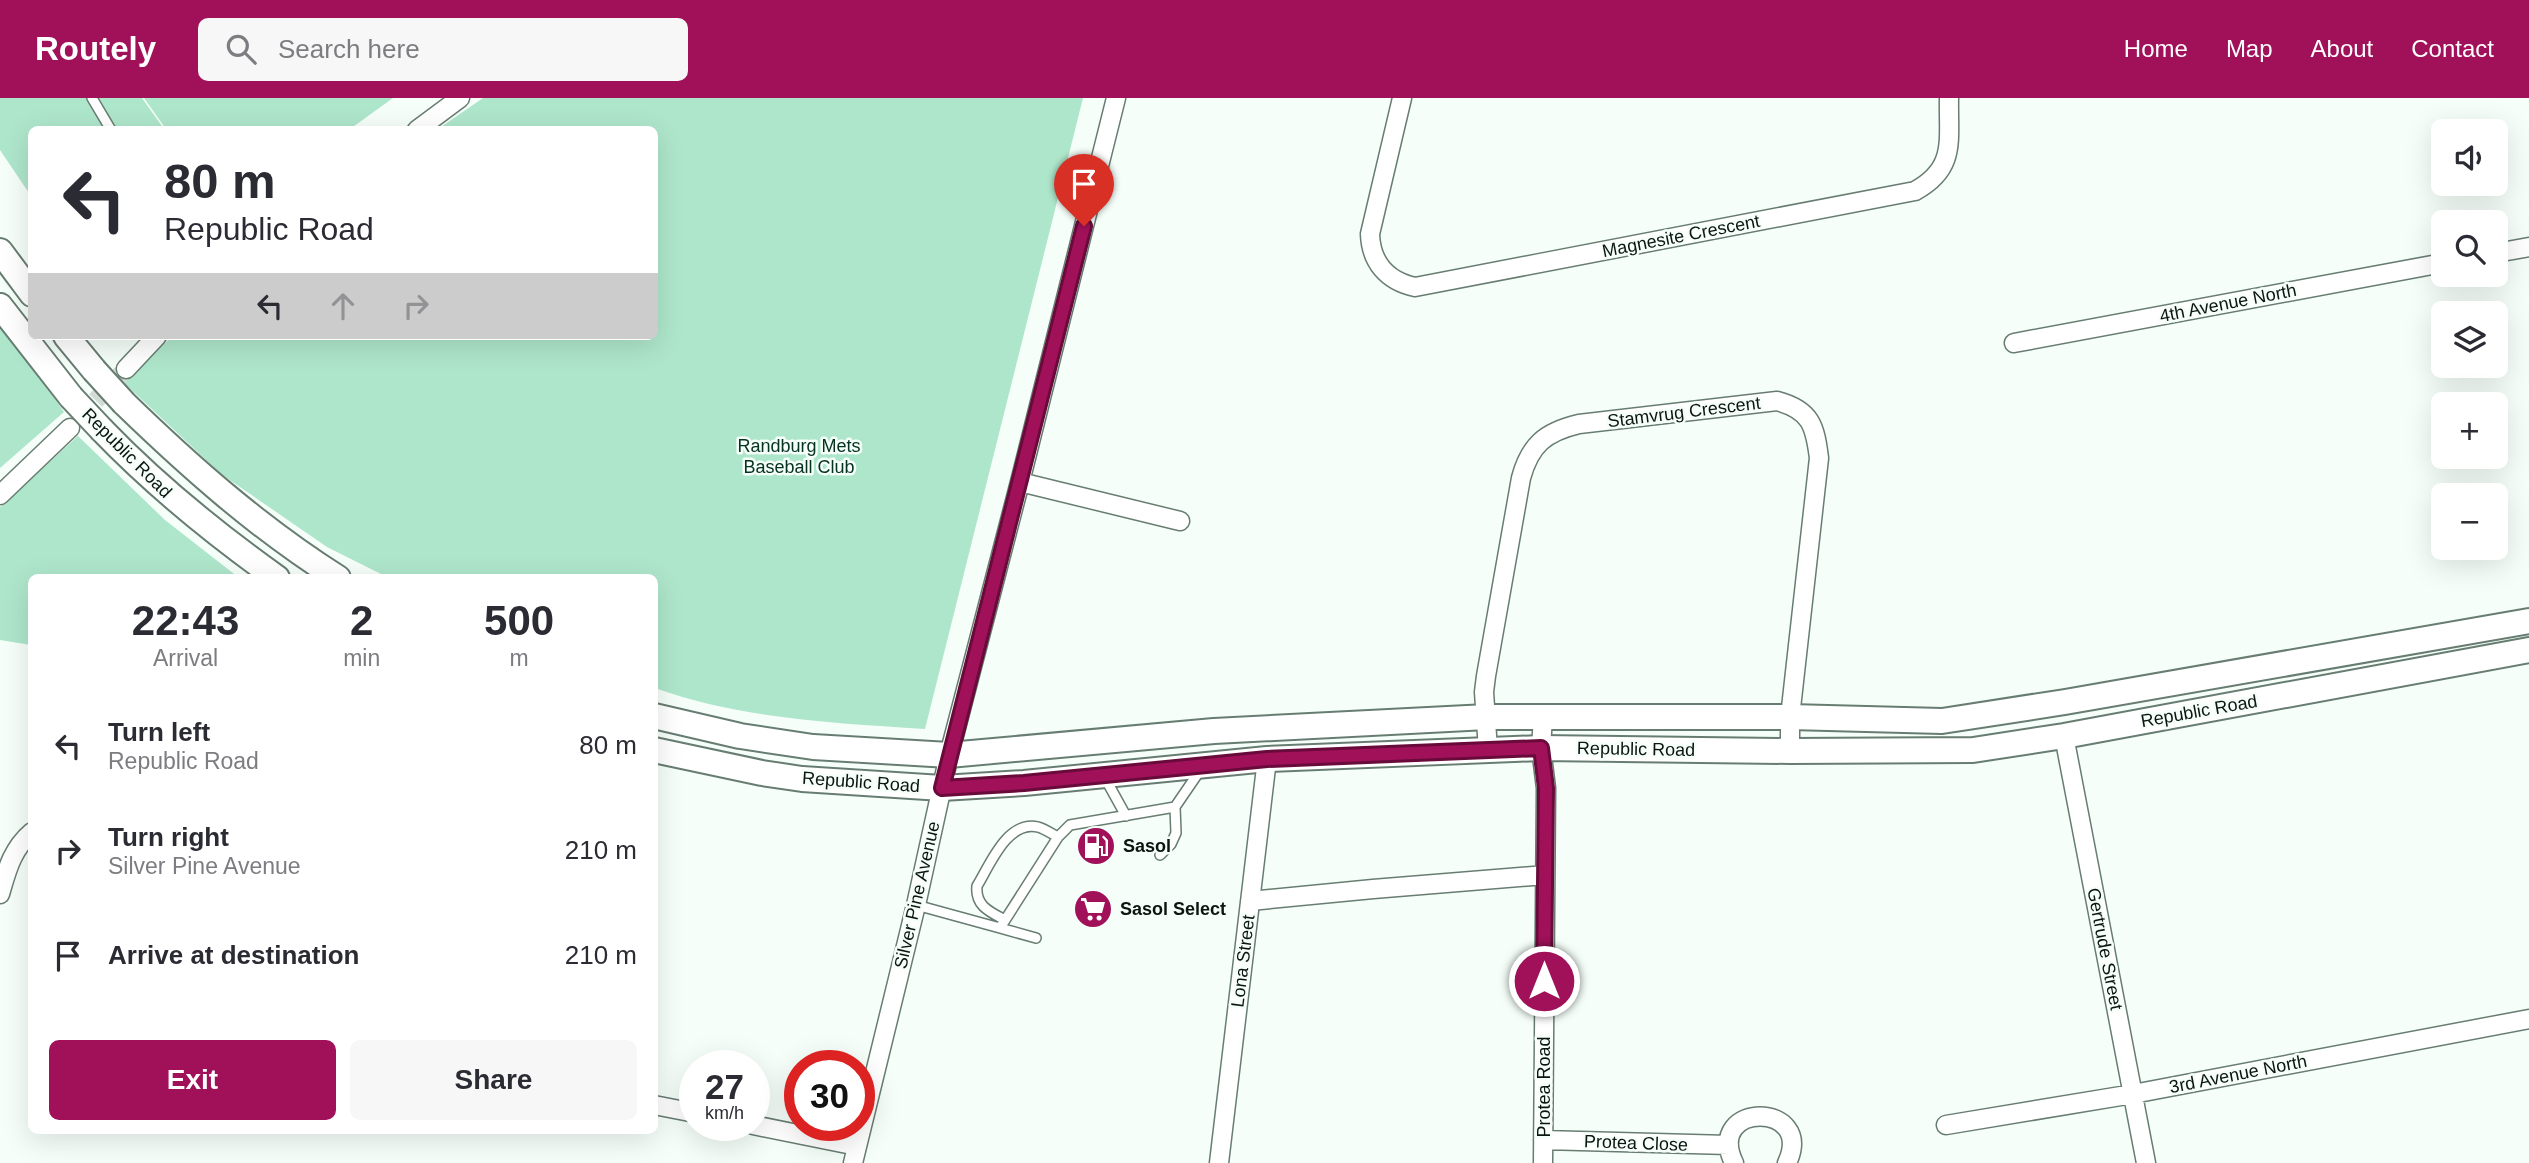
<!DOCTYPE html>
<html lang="en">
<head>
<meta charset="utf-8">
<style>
	body { margin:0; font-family:Helvetica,sans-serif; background:#f7f7f7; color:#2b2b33; height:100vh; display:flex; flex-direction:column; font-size:26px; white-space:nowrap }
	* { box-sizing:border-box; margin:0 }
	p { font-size:23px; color:#7c7c81 }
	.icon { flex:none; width:38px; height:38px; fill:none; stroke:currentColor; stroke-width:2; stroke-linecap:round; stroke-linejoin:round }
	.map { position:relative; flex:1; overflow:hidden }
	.sheet { position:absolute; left:28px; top:476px; width:630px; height:560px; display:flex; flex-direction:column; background:#fff; border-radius:10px; box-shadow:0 7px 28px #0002 }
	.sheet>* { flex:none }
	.hud { position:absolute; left:28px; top:28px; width:630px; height:214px; border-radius:10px; box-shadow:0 7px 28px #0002; background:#fff; color:#2b2b33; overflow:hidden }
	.buttons { position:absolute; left:2431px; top:21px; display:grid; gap:14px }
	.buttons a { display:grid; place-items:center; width:77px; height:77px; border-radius:10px; background:#fff; box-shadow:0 7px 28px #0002; font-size:35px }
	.speed { position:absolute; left:679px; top:952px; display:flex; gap:14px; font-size:35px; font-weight:700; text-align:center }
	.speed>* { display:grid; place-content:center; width:91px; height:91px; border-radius:50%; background:#fff; box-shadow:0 7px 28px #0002; line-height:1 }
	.speed small { font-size:18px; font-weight:400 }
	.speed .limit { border:10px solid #d22; background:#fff; color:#111 }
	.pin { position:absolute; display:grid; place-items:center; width:60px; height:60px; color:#fff; margin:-72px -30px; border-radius:50% 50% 50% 0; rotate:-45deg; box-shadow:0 0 7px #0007 }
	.pin .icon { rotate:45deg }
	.me { position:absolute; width:77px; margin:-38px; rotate:0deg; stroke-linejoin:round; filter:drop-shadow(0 0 5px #0008) }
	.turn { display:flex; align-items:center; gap:24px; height:147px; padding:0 21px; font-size:32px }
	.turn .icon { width:91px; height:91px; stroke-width:2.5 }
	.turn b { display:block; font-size:49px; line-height:60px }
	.lanes { display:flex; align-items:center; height:66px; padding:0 21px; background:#0003; justify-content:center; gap:35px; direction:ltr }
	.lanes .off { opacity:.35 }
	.eta { display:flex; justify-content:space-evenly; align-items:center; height:119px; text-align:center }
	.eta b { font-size:42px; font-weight:700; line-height:49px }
	.primary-button { display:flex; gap:14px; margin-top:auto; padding:14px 21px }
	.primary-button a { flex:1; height:80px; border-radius:10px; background:#a0115a; color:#fff; font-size:28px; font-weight:700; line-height:80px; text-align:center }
	.primary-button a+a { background:#f7f7f7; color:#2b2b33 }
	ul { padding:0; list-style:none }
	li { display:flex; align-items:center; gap:21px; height:105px; padding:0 21px }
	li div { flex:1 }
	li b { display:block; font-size:26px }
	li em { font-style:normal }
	header { display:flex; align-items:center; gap:42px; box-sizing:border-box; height:98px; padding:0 35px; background:#a0115a; color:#fff }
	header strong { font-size:33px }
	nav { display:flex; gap:38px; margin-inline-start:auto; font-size:24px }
	.search { width:490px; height:63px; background:#f7f7f7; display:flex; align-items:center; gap:18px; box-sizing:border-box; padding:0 24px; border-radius:10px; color:#7c7c81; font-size:26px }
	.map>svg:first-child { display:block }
	.green { fill:#aee6cb }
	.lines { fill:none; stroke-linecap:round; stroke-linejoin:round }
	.street-tunnel { stroke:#d2dbd6; stroke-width:18; stroke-dasharray:18 9; stroke-linecap:butt }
	.lane-casing { stroke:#687d72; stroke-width:12 }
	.street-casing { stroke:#687d72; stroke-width:21 }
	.secondary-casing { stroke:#687d72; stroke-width:28 }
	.lane { stroke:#fff; stroke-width:9 }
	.street { stroke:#fff; stroke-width:18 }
	.secondary { stroke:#fff; stroke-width:24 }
	.secondary-bridge-casing { stroke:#687d72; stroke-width:28; stroke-linecap:butt }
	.secondary-bridge { stroke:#fff; stroke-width:24 }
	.route-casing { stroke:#680b3a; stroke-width:18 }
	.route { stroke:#a0115a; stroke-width:12 }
	.labels { text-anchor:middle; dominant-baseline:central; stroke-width:5; stroke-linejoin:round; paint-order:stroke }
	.street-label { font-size:18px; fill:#0d1511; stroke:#f5fef9 }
	.park-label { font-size:18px; fill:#053221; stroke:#f5fef9 }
	.poi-label { font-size:18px; font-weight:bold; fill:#0d1511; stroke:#f5fef9; text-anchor:start }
</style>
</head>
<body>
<header>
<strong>Routely</strong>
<div class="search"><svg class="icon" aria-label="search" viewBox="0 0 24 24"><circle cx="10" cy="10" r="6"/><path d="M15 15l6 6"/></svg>Search here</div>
<nav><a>Home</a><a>Map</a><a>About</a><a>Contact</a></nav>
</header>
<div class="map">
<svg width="2529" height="1065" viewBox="0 0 2529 1065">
	<rect width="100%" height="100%" fill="#f5fef9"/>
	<path class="green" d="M0,0H142L164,31L32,32L31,98L0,52Z
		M144,0H393L350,31H166Z
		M483,0H1083L925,631C834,625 741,621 655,590L654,480L387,479L327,449L221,376L122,283L173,238H654V32L438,31Z
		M0,221L64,314L0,370Z
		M78,338L165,422L238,479L32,480L31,547L0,542V409Z"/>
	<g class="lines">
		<path class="street-tunnel" d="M77,322L126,271"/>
		<defs>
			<path id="lane" d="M92,0L111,32
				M1105,680L1126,718
				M1160,757L1171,746L1176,735L1175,709L1201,671
				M916,807L1000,830L1058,739L1070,727L1175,709
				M1005,822C990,814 975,808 977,788C990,767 1007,722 1038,729C1045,731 1052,736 1058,739
				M1000,830L1036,840"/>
			<path id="street" d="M1402,0L1370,136C1371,164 1387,183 1415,189L1915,93C1957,70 1948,42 1949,0
				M417,32L460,0
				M2496,155L2529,149
				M2014,245L2443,165
				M126,271L157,238
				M1020,384L1180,423
				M0,397L70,330
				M2064,638L2146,1065
				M1488,652L1484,594L1486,578L1521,380C1530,347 1545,334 1579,326L1777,303C1811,312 1815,328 1819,360L1790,619V653
				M0,796C7,772 12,751 32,734
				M1250,803L1373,791L1545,777
				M654,1007L695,1015
				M753,1027L857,1048
				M1946,1027L2133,996L2529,921
				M1543,1042L1729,1047
				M853,1065L916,807L949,657L1020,384L1116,0
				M1219,1065L1267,661
				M1543,1065L1546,690L1541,650L1543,619
				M1734,1065C1704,1003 1816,1003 1787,1065"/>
			<path id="secondary" d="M0,153L32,196
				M0,208L71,299
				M66,238L94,272
				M124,305C191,370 259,430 338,480
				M102,332C155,387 214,435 277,480
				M654,618L740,638L813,649L949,657L1214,633L1487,619H1790L1942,623L2065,604L2529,523
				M654,652L762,675L802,681L942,690L1024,685L1267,661L1541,650L1790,653L1973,652L2064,638L2529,552"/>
		</defs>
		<use href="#lane" class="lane-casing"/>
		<use href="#street" class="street-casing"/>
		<use href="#secondary" class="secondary-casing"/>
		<use href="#lane" class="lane"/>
		<use href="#street" class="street"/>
		<use href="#secondary" class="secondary"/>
		<defs>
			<path id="secondary-bridge" d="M94,272L124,305
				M71,299L102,332"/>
		</defs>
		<use href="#secondary-bridge" class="secondary-bridge-casing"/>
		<use href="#secondary-bridge" class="secondary-bridge"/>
	</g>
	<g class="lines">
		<defs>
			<path id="route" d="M1084,128L942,690L1024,685L1267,661L1541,650L1546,690L1544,883"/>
		</defs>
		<use href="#route" class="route-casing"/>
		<use href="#route" class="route"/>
	</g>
	<defs>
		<symbol id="fuel-disc" viewBox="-11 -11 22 22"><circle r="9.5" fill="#a0115a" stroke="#f5fef9"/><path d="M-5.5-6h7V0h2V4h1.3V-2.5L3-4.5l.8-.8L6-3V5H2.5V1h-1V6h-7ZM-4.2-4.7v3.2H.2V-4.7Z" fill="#fff"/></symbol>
		<symbol id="supermarket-disc" viewBox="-11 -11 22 22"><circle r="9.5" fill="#a0115a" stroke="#f5fef9"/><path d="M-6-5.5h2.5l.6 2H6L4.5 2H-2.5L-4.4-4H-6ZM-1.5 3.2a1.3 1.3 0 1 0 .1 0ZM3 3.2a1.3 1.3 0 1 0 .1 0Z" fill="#fff"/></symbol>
	</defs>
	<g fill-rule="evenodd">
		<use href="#fuel-disc" x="1074" y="726" width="44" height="44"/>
		<use href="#supermarket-disc" x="1071" y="789" width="44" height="44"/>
	</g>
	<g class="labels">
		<g class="street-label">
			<text transform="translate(1681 138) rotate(-11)">Magnesite Crescent</text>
			<text transform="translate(2228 205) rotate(-11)">4th Avenue North</text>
			<text transform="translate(1684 314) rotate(-7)">Stamvrug Crescent</text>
			<text transform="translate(127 355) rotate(45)">Republic Road</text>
			<text transform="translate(2199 613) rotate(-10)">Republic Road</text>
			<text transform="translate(1636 651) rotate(1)">Republic Road</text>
			<text transform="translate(861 684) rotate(4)">Republic Road</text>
			<text transform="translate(917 797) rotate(-77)">Silver Pine Avenue</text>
			<text transform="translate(2105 851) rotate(79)">Gertrude Street</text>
			<text transform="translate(1243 863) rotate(-83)">Lona Street</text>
			<text transform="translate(2238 976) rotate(-11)">3rd Avenue North</text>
			<text transform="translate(1544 989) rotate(-90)">Protea Road</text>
			<text transform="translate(1636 1045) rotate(2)">Protea Close</text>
		</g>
		<g class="park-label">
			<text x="799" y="348">Randburg Mets<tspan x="799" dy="21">Baseball Club</tspan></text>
		</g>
		<g class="poi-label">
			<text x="1123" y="748">Sasol</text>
			<text x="1120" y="811">Sasol Select</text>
		</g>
	</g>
</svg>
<div class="buttons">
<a><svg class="icon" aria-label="sound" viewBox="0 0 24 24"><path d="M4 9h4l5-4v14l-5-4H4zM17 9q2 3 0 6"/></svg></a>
<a><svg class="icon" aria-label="search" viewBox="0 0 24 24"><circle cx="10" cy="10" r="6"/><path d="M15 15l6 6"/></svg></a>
<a><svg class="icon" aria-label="layers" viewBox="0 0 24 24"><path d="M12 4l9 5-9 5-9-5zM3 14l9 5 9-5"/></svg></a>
<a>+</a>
<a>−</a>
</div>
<div class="speed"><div>27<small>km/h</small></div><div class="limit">30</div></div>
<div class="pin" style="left:1084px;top:128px;background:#d93025"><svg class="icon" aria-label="arrive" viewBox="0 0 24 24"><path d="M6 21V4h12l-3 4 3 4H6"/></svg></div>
<svg class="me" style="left:1544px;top:883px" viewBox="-20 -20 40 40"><circle r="17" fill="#a0115a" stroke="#fff" stroke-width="3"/><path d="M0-11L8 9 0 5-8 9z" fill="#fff"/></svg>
<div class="hud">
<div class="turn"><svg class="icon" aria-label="left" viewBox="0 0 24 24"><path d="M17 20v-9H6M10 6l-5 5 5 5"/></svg><div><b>80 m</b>Republic Road</div></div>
<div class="lanes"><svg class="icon" aria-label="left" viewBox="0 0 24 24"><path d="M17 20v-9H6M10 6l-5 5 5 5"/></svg><svg class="icon off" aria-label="ahead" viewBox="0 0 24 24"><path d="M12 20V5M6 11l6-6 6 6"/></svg><svg class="icon off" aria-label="right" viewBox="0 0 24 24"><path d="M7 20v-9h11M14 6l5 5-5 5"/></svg></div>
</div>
<section class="sheet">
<div class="eta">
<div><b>22:43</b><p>Arrival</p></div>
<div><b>2</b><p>min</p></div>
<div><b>500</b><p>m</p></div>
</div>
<ul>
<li><svg class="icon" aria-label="left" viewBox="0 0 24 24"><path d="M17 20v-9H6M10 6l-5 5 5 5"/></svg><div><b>Turn left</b><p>Republic Road</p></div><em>80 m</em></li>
<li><svg class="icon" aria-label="right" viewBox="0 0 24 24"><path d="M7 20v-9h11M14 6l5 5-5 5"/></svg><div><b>Turn right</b><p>Silver Pine Avenue</p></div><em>210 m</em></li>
<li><svg class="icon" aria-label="arrive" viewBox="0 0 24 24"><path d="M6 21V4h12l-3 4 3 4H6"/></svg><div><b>Arrive at destination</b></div><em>210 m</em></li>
</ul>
<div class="primary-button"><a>Exit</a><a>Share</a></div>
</section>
</div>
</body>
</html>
